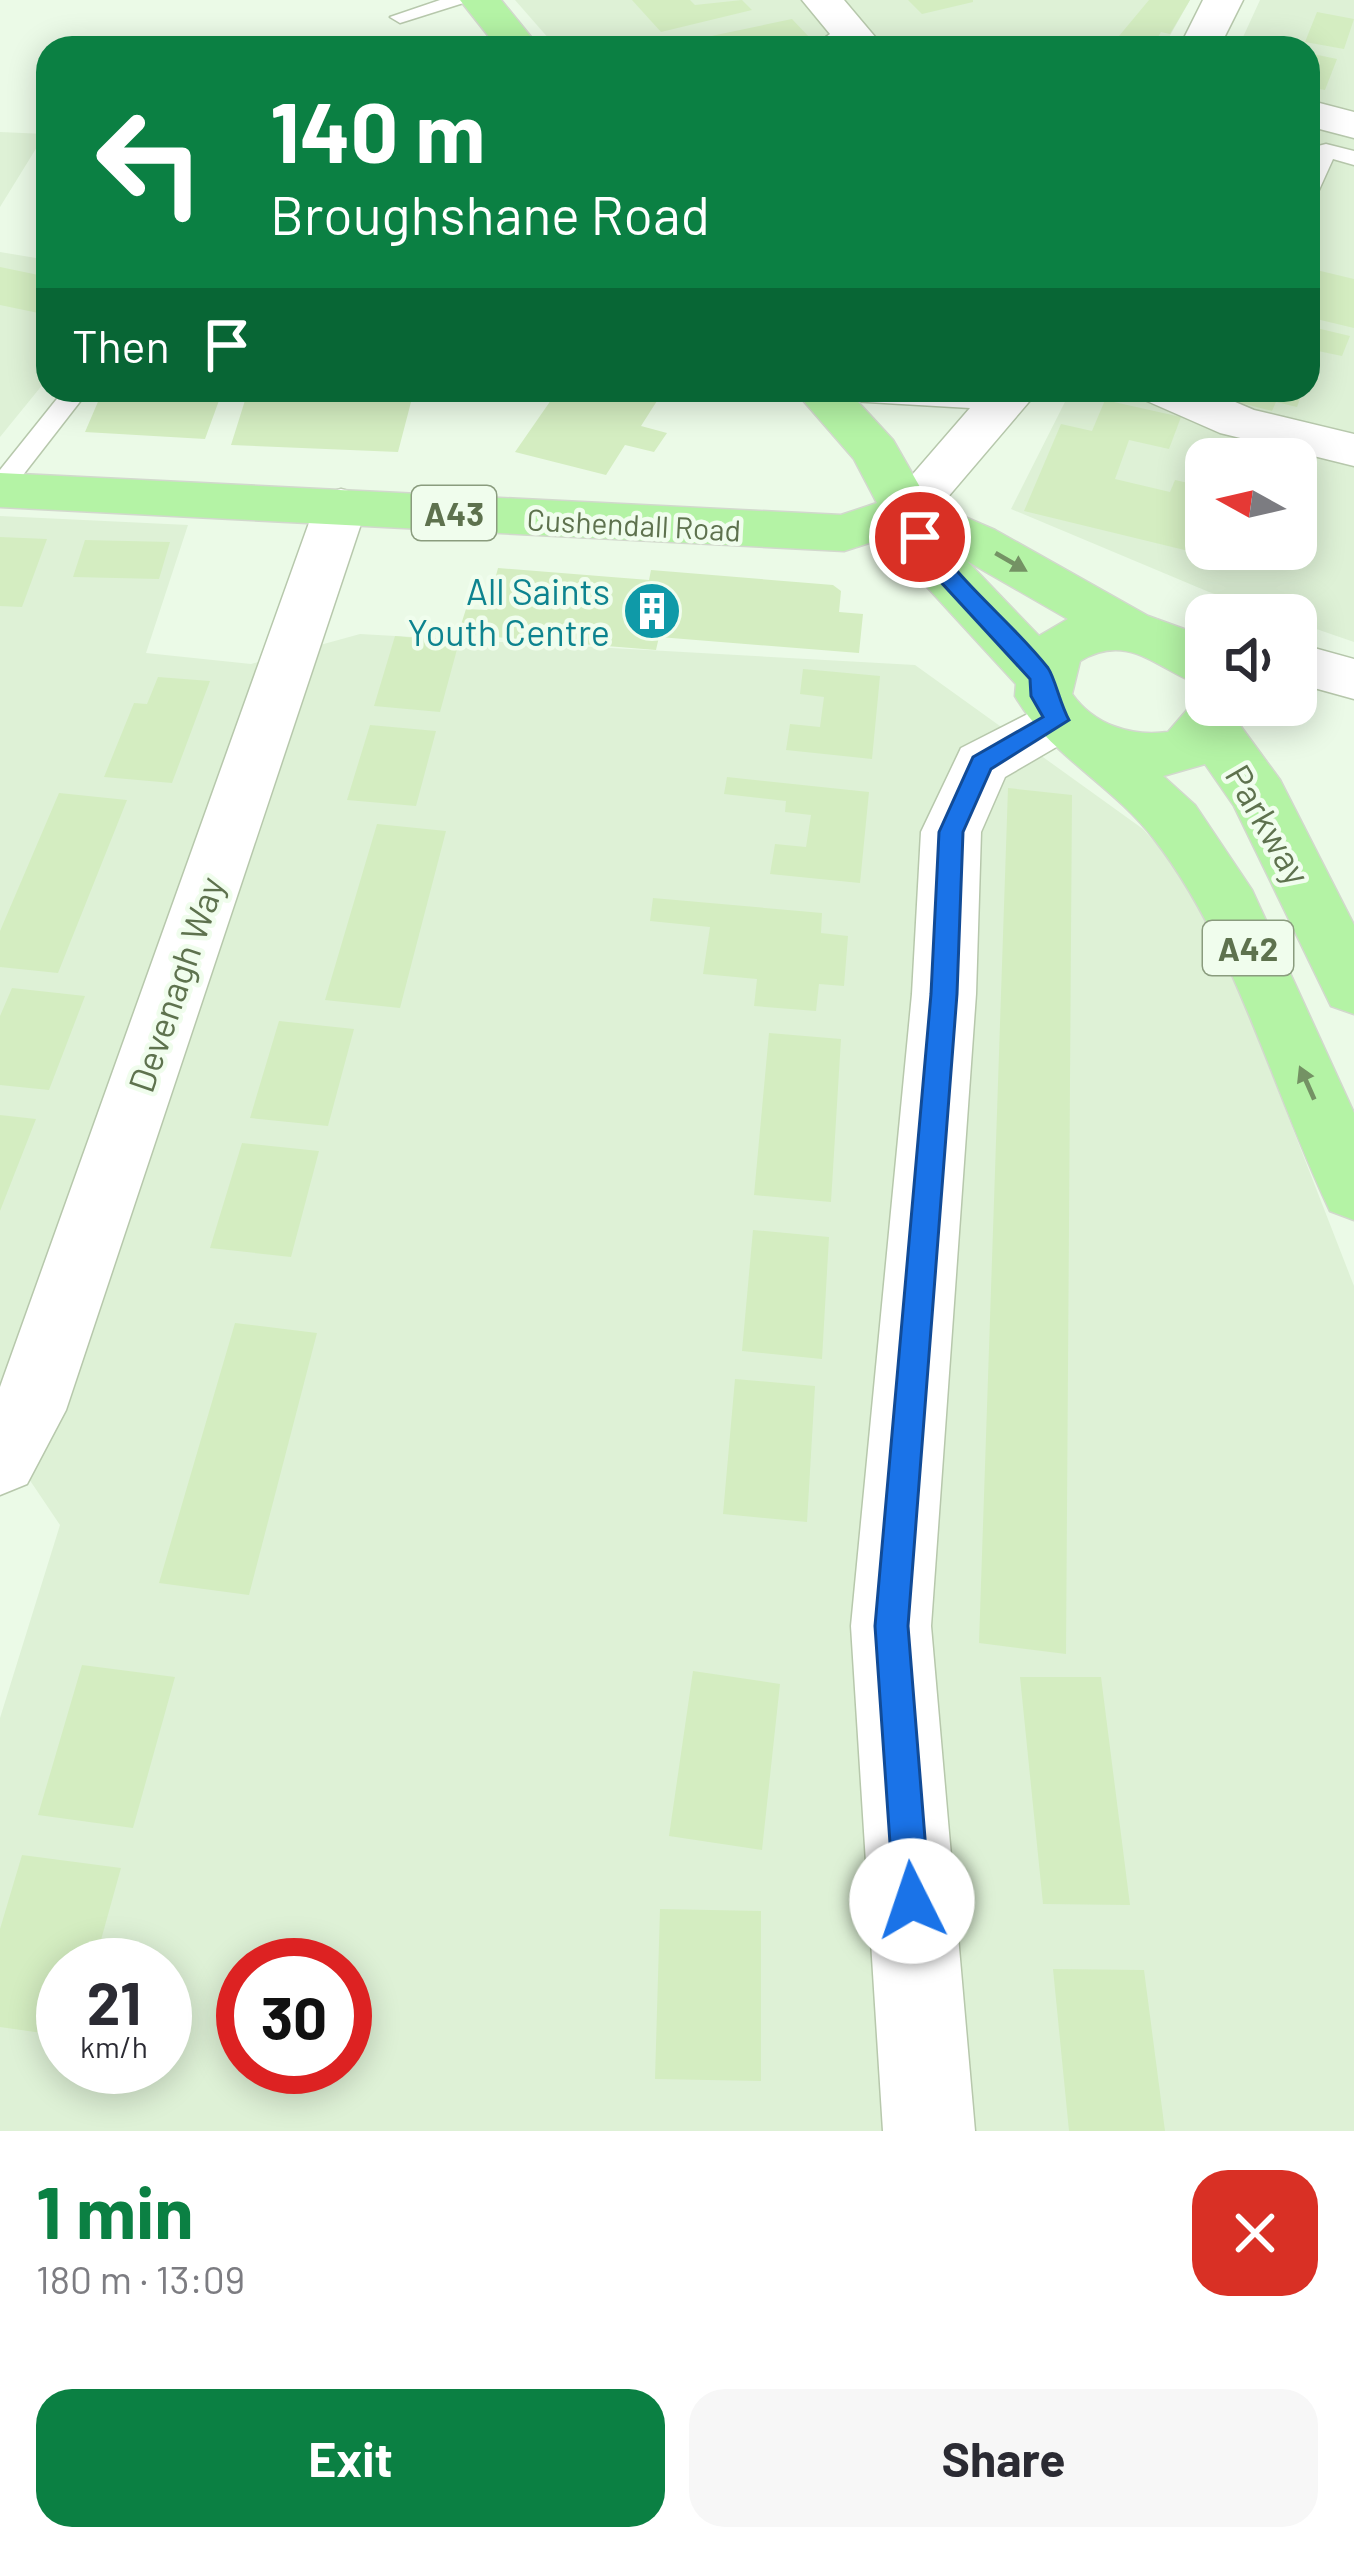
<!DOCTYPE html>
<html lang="en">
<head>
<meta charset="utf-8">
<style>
	body { margin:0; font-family:Barlow,sans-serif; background:#f7f7f7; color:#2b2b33; height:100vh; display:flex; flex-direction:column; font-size:45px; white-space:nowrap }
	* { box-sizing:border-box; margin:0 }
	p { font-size:39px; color:#7c7c81 }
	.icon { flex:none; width:66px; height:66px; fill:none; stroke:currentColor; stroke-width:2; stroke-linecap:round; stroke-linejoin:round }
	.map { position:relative; height:2131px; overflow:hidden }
	.side { display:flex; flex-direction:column; background:#fff; flex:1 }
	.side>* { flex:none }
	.top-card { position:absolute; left:36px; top:36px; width:1284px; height:366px; border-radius:36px; box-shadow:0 6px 30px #0003; background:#0b8043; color:#fff; overflow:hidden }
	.needle { width:78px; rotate:278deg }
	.tools { position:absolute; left:1185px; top:438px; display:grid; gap:24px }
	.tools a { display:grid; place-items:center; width:132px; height:132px; border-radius:24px; background:#fff; box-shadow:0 6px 30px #0003; font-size:60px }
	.speed { position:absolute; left:36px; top:1938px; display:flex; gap:24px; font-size:60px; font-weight:700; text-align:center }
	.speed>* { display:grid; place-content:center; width:156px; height:156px; border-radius:50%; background:#fff; box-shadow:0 6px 30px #0003; line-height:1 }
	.speed small { font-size:30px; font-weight:400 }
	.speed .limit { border:18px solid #d22; background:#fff; color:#111 }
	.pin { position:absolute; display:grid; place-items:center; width:102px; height:102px; color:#fff; margin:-51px; border:6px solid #fff; border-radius:50%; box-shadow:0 3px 12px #0007 }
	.me { position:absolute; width:132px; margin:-66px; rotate:356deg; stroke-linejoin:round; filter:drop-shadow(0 0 9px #0008) }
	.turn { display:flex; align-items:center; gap:42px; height:252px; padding:0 36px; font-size:54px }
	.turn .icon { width:156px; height:156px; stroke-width:2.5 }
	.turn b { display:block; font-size:84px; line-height:102px }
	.then { display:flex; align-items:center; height:114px; padding:0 36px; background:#0003; gap:24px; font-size:45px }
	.round { display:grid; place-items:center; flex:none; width:126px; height:126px; border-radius:36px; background:#f7f7f7 }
	.overview { display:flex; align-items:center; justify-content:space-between; height:204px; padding:0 36px }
	h1 { font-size:72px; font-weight:700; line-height:90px; color:#0b8043 }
	.cta { display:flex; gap:24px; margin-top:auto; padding:24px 36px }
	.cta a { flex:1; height:138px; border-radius:36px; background:#0b8043; color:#fff; font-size:48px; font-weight:700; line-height:138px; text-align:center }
	.cta a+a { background:#f7f7f7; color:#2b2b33 }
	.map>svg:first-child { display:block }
	.residential { fill:#def1d6; fill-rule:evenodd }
	.building { fill:#d4edc1 }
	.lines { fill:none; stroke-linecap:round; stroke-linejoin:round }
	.service-casing { stroke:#b7c8ac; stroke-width:3 }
	.minor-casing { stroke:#b7c8ac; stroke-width:3 }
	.tertiary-casing { stroke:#b7c8ac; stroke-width:3 }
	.primary-casing { stroke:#d2d8cd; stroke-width:3 }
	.service { fill:#fff; fill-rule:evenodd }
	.minor { fill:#fff; fill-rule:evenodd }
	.tertiary { fill:#fff; fill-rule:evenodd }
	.primary { fill:#b4f3a5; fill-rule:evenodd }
	.oneway { fill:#749264 }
	.route { fill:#1a73e8; stroke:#114b97; stroke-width:3 }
	.labels { text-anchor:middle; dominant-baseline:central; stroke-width:9; stroke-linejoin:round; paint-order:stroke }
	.far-street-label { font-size:30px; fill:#5e724e; stroke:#f0fded }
	.shield { fill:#f0fded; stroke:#8a9c7e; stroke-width:3 }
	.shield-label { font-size:33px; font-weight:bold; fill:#5e724e }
	.culture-label { font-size:36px; fill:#0d838f; stroke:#f0fded; text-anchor:end }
	.street-label { font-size:36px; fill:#5e724e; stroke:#f0fded }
</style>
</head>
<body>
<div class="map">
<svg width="1354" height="2131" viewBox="0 0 1354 2131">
	<rect width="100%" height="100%" fill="#ebfae7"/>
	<path class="residential" d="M515,0H1190L1163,48H557Z
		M1260,0H1354V642L1296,622V615H1275L1209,592L1011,509L1071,390H1308V48H1238ZM1206,459H1296V549H1206Z
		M0,132L45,134L0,207Z
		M0,252L48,260V378L0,437Z
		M0,516L188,525L146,653L251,664L360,634L915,665L1143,829L1184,875L1242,998L1354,1286V2131H0V1718L60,1525L0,1436ZM63,1965H165V2067H63ZM243,1965H345V2067H243Z"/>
	<path class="building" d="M632,0H690L695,5L742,0L752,10L661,32Z
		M908,0H973V2L922,14Z
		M1149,0H1190L1170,34L1161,32L1152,48H1109Z
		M1317,12L1354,19L1344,49L1305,42Z
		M792,19L810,38L765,48L673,44Z
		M1308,53L1337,59L1325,90L1308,87Z
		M0,267L48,277V315L0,305Z
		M1308,268L1354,279V328L1308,317Z
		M1308,326L1350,336L1342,356L1318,351L1309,376Z
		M103,390H128L221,395L205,439L85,432Z
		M558,390H664L641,426L667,433L654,452L625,445L606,475L515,452Z
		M1232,390H1303L1297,407L1276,402L1272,411L1241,403L1244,395Z
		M247,394L411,402L398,452L231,445Z
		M1105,400L1181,417L1169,449L1129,440L1115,479L1170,492L1175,480L1206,487L1201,554L1024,511L1061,424L1092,431Z
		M0,537L47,539L22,607L0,606Z
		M85,540L128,541L170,542L159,579L73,577Z
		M498,568L649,580L651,570L833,585L841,591L839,612L863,614L859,653L659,637L656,650L458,634L466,609L487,610Z
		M395,636L459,642L440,712L374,706Z
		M803,669L880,676L872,759L786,750L790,724L820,727L824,697L800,694Z
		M158,677L210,681L172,783L104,777L134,703L147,704Z
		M370,725L436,731L416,806L347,800Z
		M727,777L869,792L860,883L770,874L775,844L806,847L811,815L785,812L786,801L724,794Z
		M1008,788L1072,795L1066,1654L979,1643Z
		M59,793L127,800L58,973L0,967V931Z
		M377,824L446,831L400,1008L325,1000Z
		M653,898L822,913L821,933L848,936L844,986L819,984L816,1011L754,1006L757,979L703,974L710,927L650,921Z
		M12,988L85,996L49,1090L0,1085V1016Z
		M279,1021L354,1029L328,1126L250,1118Z
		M769,1033L841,1039L831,1202L754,1195Z
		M0,1115L36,1119L0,1211Z
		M242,1143L319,1151L291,1257L210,1248Z
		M753,1230L829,1237L822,1359L742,1351Z
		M235,1323L317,1333L249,1595L159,1583Z
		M735,1379L815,1386L807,1522L723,1514Z
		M82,1665L175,1677L133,1828L38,1815Z
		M693,1671L780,1684L762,1850L669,1836Z
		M1020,1677H1101L1130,1905L1043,1904Z
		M22,1855L121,1868L94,1965H63V2036L0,2027V1929Z
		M660,1909L761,1911V2081L655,2079Z
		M1053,1969L1144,1970L1165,2131H1069Z"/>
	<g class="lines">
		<defs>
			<path id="service" d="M440,0H473L400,23L390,17Z
				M1326,144L1354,151V165L1333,159L1319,190L1308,197V166L1318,146Z
				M64,390H89L9,493L0,495V470Z"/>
			<path id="minor" d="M802,0H844L876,38L867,48H811L830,34Z
				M1203,0H1243L1219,48H1179Z
				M1308,100L1354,112V138L1308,126Z
				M842,390H1039L925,524L906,529L887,524L880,512L970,408L850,401Z
				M1139,390H1207L1254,410L1354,434V466L1220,433L1147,401Z
				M341,489L359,494L367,506L66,1410L27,1484L0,1495V1387L315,506L323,494Z
				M1057,699L1077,705L1086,720L1077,735L1005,777L981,832L976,994L931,1626L975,2131H883L851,1626L912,994L921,832L961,748Z"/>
			<path id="tertiary" d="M1296,643L1354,659V699L1296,683Z"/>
			<path id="primary" d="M460,0H501L540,48H498Z
				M794,390H847L893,440L928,501L995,530L1148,616L1206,637V687C1160,673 1131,630 1080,661L1072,694C1094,725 1131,737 1168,732L1206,688V705H1248L1239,724L1280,780L1354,925V1014L1331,1006L1234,806L1205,764L1163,776L1195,805L1252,890L1354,1113V1220L1330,1211C1273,1092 1235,943 1154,839C1113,785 1049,755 1015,696L1016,684L916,575L894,535L844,551L0,507V473L841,515L877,503L854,459ZM967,561L1068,619L1039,636Z"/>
		</defs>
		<use href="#service" class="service-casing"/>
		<use href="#minor" class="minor-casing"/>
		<use href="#tertiary" class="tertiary-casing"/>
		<use href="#primary" class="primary-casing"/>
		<use href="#service" class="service"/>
		<use href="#minor" class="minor"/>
		<use href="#tertiary" class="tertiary"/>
		<use href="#primary" class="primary"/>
	</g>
	<defs><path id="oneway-solid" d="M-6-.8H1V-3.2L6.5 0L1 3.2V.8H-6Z" transform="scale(3)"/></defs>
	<g class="oneway">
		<use href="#oneway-solid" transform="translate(1011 562) rotate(30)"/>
		<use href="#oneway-solid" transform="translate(1307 1083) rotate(-114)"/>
	</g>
	<path class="route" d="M920,530L928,532C959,583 1011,621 1048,668C1055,678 1060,704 1069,720L991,769L963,832L957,994L908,1626L930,1901L924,1914L912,1919L899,1914L894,1901L875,1626L931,994L939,832L973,757L1043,717L1031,696L1030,679L927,567L909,537Z"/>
	<defs>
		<symbol id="building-disc" viewBox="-11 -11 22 22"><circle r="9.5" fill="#0f9aa8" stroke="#f0fded"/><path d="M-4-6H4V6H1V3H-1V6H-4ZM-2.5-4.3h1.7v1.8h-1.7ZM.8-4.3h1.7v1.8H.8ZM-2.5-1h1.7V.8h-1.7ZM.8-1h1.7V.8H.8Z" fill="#fff"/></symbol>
	</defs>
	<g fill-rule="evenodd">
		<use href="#building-disc" x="619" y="578" width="66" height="66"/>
	</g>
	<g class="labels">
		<g class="far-street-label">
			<text transform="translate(634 524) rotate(3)">Cushendall Road</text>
		</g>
		<g class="shield">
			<rect x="412" y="486" width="84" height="54" rx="9"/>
			<rect x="1203" y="921" width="90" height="54" rx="9"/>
		</g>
		<g class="shield-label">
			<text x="454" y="513">A43</text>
			<text x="1248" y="948">A42</text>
		</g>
		<g class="culture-label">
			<text x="610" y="590">All Saints<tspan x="610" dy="41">Youth Centre</tspan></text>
		</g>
		<g class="street-label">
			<text transform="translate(1269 824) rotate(60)">Parkway</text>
			<text transform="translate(175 984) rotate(-71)">Devenagh Way</text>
		</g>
	</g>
</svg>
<div class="tools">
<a><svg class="needle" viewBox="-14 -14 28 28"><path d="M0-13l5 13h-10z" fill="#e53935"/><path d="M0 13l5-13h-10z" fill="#7c7c81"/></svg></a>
<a><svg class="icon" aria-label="sound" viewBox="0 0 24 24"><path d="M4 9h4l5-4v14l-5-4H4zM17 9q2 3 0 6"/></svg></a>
</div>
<div class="speed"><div>21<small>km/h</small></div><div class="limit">30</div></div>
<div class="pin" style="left:920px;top:537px;background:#d93025"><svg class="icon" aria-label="arrive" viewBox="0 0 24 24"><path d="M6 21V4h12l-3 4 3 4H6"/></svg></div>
<svg class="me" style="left:912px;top:1901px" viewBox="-20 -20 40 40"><circle r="19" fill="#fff"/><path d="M0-13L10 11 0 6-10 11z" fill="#1a73e8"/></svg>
<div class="top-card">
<div class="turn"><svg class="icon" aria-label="left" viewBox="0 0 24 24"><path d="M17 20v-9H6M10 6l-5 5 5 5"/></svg><div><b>140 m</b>Broughshane Road</div></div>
<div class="then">Then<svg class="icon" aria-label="arrive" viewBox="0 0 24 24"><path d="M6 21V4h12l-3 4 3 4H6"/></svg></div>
</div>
</div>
<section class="side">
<div class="overview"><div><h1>1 min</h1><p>180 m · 13:09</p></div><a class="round" style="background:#d93025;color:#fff"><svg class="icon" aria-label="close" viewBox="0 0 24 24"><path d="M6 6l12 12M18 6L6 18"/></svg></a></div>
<div class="cta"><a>Exit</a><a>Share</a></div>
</section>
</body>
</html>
